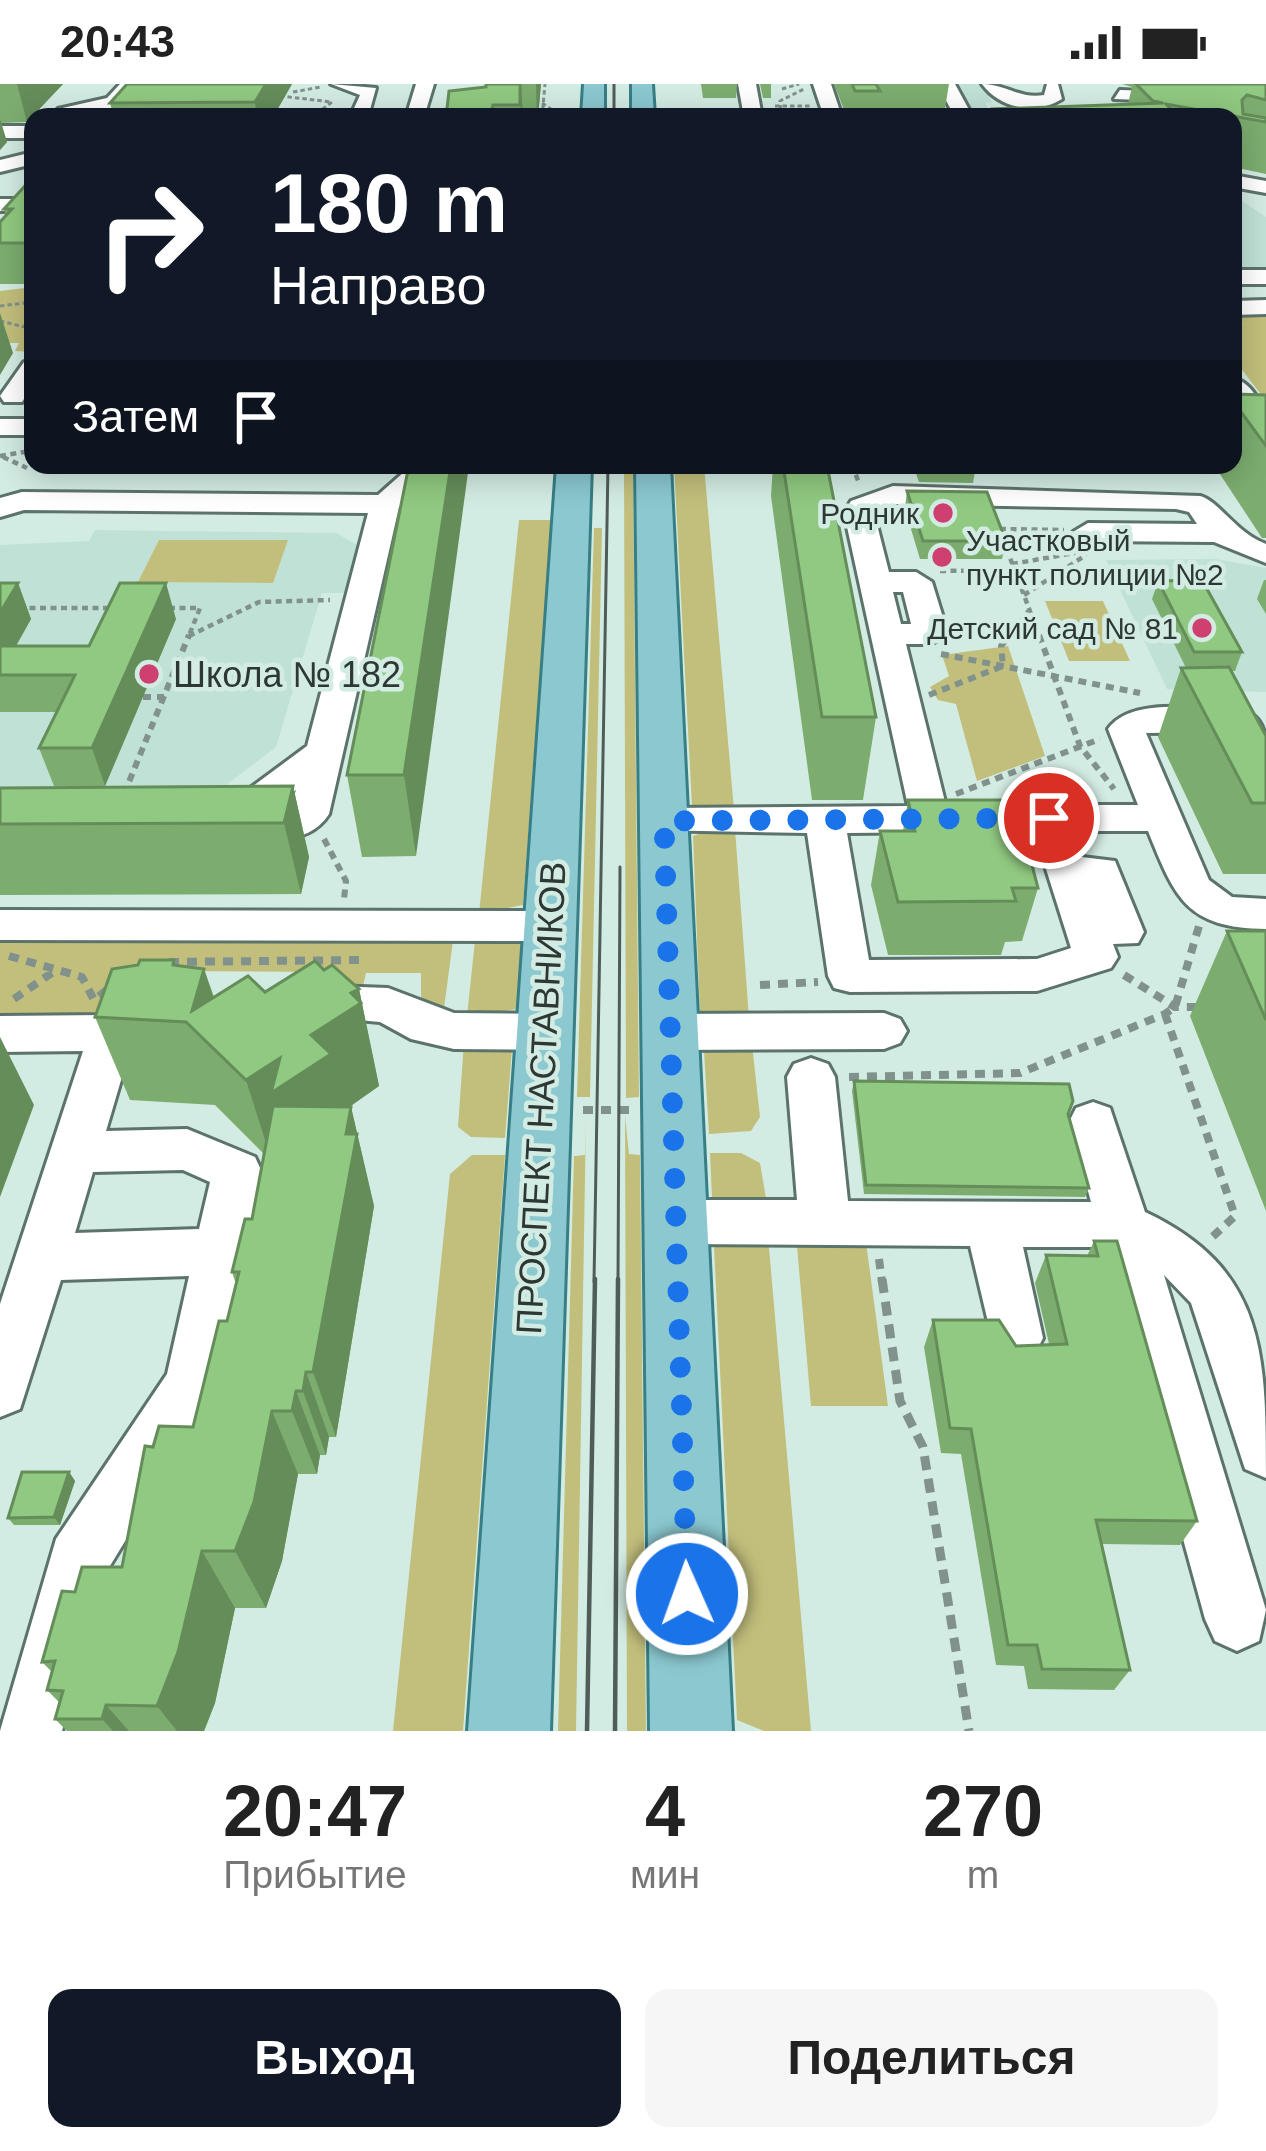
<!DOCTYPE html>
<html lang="ru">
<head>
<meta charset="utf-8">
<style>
	body { margin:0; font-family:Arial,sans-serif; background:#f6f6f6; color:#222; height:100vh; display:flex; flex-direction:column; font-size:45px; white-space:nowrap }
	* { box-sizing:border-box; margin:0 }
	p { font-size:39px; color:#767676 }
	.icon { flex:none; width:66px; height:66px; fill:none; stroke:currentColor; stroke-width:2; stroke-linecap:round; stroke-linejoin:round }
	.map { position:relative; height:1647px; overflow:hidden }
	.details { display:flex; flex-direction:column; background:#fff; flex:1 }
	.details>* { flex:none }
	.hud { position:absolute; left:24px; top:24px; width:1218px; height:366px; border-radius:24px; box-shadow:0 6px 30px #0003; background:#111827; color:#fff; overflow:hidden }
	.pin { position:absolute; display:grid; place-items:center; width:102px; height:102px; color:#fff; margin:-51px; border:6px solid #fff; border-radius:50%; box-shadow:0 3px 12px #0007 }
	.me { position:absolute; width:132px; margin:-66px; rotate:358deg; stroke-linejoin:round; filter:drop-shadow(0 0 9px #0008) }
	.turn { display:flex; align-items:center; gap:42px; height:252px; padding:0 48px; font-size:54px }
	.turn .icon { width:156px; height:156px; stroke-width:2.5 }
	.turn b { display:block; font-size:84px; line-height:102px }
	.then { display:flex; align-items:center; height:114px; padding:0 48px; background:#0003; gap:24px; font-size:45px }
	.eta { display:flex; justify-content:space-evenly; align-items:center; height:204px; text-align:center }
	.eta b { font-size:72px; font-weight:700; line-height:84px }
	.action { display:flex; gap:24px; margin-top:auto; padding:24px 48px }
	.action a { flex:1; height:138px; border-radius:24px; background:#111827; color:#fff; font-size:48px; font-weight:700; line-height:138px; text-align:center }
	.action a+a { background:#f6f6f6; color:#222 }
	.status { display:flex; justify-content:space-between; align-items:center; height:84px; padding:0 60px; background:#fff; direction:ltr }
	.status svg { height:33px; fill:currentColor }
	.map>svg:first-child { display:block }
	.built { fill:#c0e1d6 }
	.green { fill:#c2bf7c }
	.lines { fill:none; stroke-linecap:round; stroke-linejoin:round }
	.minor-casing { stroke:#5c736b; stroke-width:6 }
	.major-casing { stroke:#377e85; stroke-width:6 }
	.path-far4 { stroke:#81928c; stroke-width:3; stroke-dasharray:4.5 3; stroke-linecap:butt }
	.path-far3 { stroke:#81928c; stroke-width:4.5; stroke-dasharray:6 4.5; stroke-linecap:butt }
	.path-far2 { stroke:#81928c; stroke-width:6; stroke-dasharray:8 6; stroke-linecap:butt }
	.path-far1 { stroke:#81928c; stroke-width:8; stroke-dasharray:10 8; stroke-linecap:butt }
	.path { stroke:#81928c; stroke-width:9; stroke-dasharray:14 9; stroke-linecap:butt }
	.minor { fill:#fff; fill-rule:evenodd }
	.major { fill:#8bc8d0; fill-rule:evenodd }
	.tram-far1 { stroke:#4f5c58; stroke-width:3 }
	.tram { stroke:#4f5c58; stroke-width:4.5 }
	.wall { fill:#7cad6f }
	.shaded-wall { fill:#658d5a }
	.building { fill:#90c981; stroke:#658d5a; stroke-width:3 }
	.route { stroke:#1a73e8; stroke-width:21; stroke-dasharray:0 37.8 }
	.poi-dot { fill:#cd406f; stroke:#d3ece3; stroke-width:4.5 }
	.labels { text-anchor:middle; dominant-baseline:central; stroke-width:9; stroke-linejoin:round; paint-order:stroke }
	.far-poi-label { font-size:30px; fill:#2d3734; stroke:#d3ece3; text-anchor:end }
	.poi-label { font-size:36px; fill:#2d3734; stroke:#d3ece3; text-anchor:start }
	.street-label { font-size:36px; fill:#2d3734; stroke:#d3ece3 }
</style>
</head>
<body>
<div class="status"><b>20:43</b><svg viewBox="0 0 49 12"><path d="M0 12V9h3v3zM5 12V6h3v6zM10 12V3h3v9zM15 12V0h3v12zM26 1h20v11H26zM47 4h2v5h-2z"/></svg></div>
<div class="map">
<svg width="1266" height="1647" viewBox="0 0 1266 1647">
	<rect width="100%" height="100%" fill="#d3ece3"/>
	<path class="built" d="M817,0H981L992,18L985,19L990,27L1092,26L1098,33H829Z
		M1233,111L1266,133V186H1233Z
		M95,446L336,449L363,464L351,509H322L276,663L188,730L0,725V461L89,457Z
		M1215,475L1266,484V608L1167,605L1106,476Z"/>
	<path class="green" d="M33,203V268L15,267L19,259H0V207Z
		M1236,230H1266V317L1233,274V240H1243Z
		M624,381H633L639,1013L626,1014Z
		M674,381H704L734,726L692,722Z
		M519,436H551L523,821L479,830Z
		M594,444H602L590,1013H577Z
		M159,456H288L273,499L138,498Z
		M1045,517H1103L1130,577H1069Z
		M1008,562L1045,672L977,697L956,620L938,616L930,603L949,592L942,571Z
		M713,745H735L749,934L700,930L693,752Z
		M476,847L521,856L517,925L467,932Z
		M454,849L443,932L421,922V889H366L363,902H321L323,888L161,887L115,940L0,941V851Z
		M464,958L512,965L505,1054L471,1053L458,1043Z
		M726,960H752L760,1033L751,1047L709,1050L704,967Z
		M586,1031L576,1647H558L574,1072L585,1071Z
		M625,1032L629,1070L640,1071L646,1647H627Z
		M710,1069H741L760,1079L768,1126L735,1127L712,1114Z
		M472,1071H505L463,1647H393L450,1090Z
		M796,1151H865L888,1322H811Z
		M739,1152H768L811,1647H764L737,1636L714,1163Z"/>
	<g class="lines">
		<defs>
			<path id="minor" d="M120,0H138L119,23L67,30L58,25L107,14Z
				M331,0L376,4L368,33H350L360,11Z
				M416,0H434L424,33H406Z
				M490,0H508L500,28L434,33L486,20Z
				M738,0H756L762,33H744Z
				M813,0H831L842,33H824Z
				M937,0H955L973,33H955Z
				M982,0C1006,0 1018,15 1044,11L1047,0H1058L1062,15C1036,31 1000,25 982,0Z
				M1120,6C1169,7 1211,24 1260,24L1266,25V40L1255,34L1208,33L1167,17L1114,15Z
				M0,42H33V54H0Z
				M33,68V80L0,88V76Z
				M1233,91L1266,97V109L1233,103Z
				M0,115H33V127H0Z
				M1233,186H1266V200H1233Z
				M1266,216V230L1233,231V217Z
				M33,275V302L22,318H4L0,312L24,278Z
				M1233,294C1254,299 1266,326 1266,346L1250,345L1233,321Z
				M0,335H33V351H0Z
				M412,381H443L399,423L329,730C305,768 249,755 213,745L207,736L307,662L368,429L24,426L0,433V414L22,408L378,411ZM296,706L289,727H266Z
				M893,402L1200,412C1219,417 1236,449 1266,460V479L1214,458L1088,457L1073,448L1088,439L1197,440L1189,428L1176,425L897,420L874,429L889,488H916L932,498L948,550L931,560H906L946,722L972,726L978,735L972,744L958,748L847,749L869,876L1037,875L1071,864L1034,747L1012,743L1006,734L1012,725L1026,721H1138L1108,645C1132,611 1205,626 1242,626C1266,633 1266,654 1266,679L1253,675L1232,648L1146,649L1209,796L1232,813L1266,815V845C1186,844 1175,814 1148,747H1073L1082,773L1115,777L1144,848L1138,859L1113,860L1118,873L1111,884L1037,907L850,908L834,904L828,892L807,749L651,746L645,737L651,728L665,724L908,722L844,429L851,417ZM893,508H903L911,540H901Z
				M0,826L550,827L565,831L571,842L565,853L550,857L0,856Z
				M307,901L388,904L454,929L545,930L561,936L568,948L561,960L545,966L454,965L411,955L380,938L291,930L285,918L291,906Z
				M144,911L160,916L167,928L160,940L132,959L106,1047L187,1045L255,1073L262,1088L221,1300L105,1490L62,1647H0L56,1455L167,1290L189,1192L61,1196L20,1325L0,1333V1220L83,967L0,968V932L104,931ZM183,1086L210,1098L199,1145L75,1149L93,1088Z
				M884,929L900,935L907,947L900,959L884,965L671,966L655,960L648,948L655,936L671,930Z
				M811,974L828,980L835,993L848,1117L1091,1118L1069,1038L1076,1024L1093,1018L1110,1024L1145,1128C1266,1185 1266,1270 1266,1394L1245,1385L1191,1219L1164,1191L1266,1526L1259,1557L1237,1567L1215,1557L1205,1535L1103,1163H1023L1043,1254L1034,1272L1015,1280L996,1272L970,1162L676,1160L658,1154L650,1138L658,1122L676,1116H797L787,993L794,980Z"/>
			<path id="major" d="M584,0H604V33H582Z
				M632,0H652L654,33H632Z
				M557,381H591L550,1647H468Z
				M636,381H670L732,1647H650Z"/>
		</defs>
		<use href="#minor" class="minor-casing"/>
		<use href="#major" class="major-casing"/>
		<path class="path-far4" d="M782,5L799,0
			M293,8L321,3
			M280,12L332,18L312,33
			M542,19L557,29
			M775,22H810
			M542,33L545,0
			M781,33L780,17L804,5
			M0,222L33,218
			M0,237L33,245"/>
		<path class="path-far3" d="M0,372L24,368
			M3,373L27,384
			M852,381L859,399
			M1000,445L1064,446
			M1003,455L1040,554
			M1012,480L1080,468
			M940,487L1014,486
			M1024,511L1086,471
			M19,524H113
			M169,524H200L188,554
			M189,552L259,518L330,516
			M1008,554L1029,526"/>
		<path class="path-far2" d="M1039,551L1080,662L1114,705
			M941,570L1140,609
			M929,611L1003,582L1001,562L1010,551
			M143,613H164
			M124,710L189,551
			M956,710L1100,655
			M324,755L346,797L344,815"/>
		<path class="path-far1" d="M9,872L82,893L94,916L108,905
			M169,878L359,876
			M1124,891L1175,923H1198
			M760,901L818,898
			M14,915L56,886
			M1165,930L1235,1132L1209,1156
			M849,993L1020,989L1165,930L1175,923L1199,842
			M583,1026H629
			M879,1175L882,1198"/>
		<path class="path" d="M882,1195L900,1317L923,1363L969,1647"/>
		<use href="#minor" class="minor"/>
		<use href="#major" class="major"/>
		<path class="tram-far1" d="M614,0V33
			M594,1198L608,381
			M618,1198L620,783"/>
		<path class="tram" d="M587,1647L595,1195
			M615,1647L618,1195"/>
	</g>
	<path class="wall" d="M0,0H63L27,38L1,39L7,58L0,66Z
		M292,0L273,33H114L110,19Z
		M486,0H541L538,33H446L486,3Z
		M701,0H737L736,14H703Z
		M760,0H771V14H763Z
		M834,0H949L945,24L878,25L877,33H847Z
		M1122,0H1266V90L1233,83V33H991L993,25L1128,20L1132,3Z
		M33,93V200H0V138L6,131L4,125Z
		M1233,310H1266V454H1262L1214,381H1233Z
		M409,381L416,772L362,773L347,691Z
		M773,381H827L876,633L863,716H812L771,412Z
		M913,381H976L973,399L919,398Z
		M907,407L1006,457L1002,475H920L905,425Z
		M1264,496H1266V530L1257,515Z
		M1158,497L1242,568L1235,587H1231L1266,652V790H1223L1158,653L1181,584H1186L1152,515Z
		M0,499H18L31,535L16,562H89L176,535L105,702H54L39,664L57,628H0Z
		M293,702L309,773L301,810L0,811V704Z
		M908,716L1038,804L1022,857L1005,858L1001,871H888L871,801L880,747H903Z
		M1227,847H1266V1127L1190,932Z
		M176,881L204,885L214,913L265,908L324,886L359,905L379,1002L349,1023H351L374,1122L336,1353H329L326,1371H320L317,1390H298L282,1477L266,1524H235L215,1619L204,1647H67L55,1635L60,1619L47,1606L52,1588L42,1578L75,1508L122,1483L153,1363L193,1343L227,1237L236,1200L232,1188L252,1135L264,1070L215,1021L130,1016L95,933Z
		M854,997L1068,1030L1089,1104L1085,1113L864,1110L852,1007Z
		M1094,1157L1197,1437L1180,1461L1101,1460L1130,1586L1114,1606L1028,1605L1024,1582L996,1581L961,1370L941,1369L924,1263L933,1236L1016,1262L1049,1260L1035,1199L1046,1171L1087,1172Z
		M69,1388L75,1397L60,1441H14L8,1434Z"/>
	<path class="shaded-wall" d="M17,0H63L27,38Z
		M266,0H292L273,33H257L255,18Z
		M520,0H521L523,33H521Z
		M536,0H541L538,33H537Z
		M0,35L7,58L0,66Z
		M0,229L13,269L0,291Z
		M451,381H469L416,772L404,691Z
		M18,499L31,535L0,590V529Z
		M166,499L176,535L105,702L92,664Z
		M293,702L309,773L301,810L284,739Z
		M174,876L192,927L204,885L232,969L196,948L173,881Z
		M359,905L379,1002L345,1026L351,1023L374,1122L336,1353L313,1288L272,1078L246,996L311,951L351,909Z
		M0,953L34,1021L0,1113Z
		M306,1288L329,1353L326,1371L303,1307Z
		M296,1307L320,1371L317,1390L292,1327Z
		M272,1327L298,1390L282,1477L266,1524L235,1467Z
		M69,1388L75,1397L60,1441L54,1433Z
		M202,1467L235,1524L215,1619L204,1647H177L157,1622Z
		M106,1621L129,1647H113L102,1635Z"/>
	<path class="building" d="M127,0H266L255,18L110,19Z
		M486,0H520V21H493L490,33H446L449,7L486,3Z
		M852,0H876L880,7H855Z
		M1136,0H1266V16L1247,11L1242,16L1243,30L1266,34V38L1166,20L1179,33H998L993,25L1163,19L1153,17Z
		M33,93V159H0V138L12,125H4Z
		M1233,310L1266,311V362L1233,317Z
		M409,381H451L404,691H347Z
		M783,381H827L876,633H822Z
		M907,407L987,408L1006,457H923Z
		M1202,496L1242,568H1194L1158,497Z
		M0,499H18L0,529Z
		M120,499H166L92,664H39L75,591H0V562H89Z
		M1229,583L1266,652V719H1252L1181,584Z
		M293,702L284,739L0,740V704Z
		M908,716H1015L1038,804H1012L1016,817L898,818L880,747H915Z
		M1227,847H1266V936Z
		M140,876H174L173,881L204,885L192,927L248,892L265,908L315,877L324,886L332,881L359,905L351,909L361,919L311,951L331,970L271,1009L280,974L246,996L186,938L95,933L112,885L138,881Z
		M854,997L1069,1000L1073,1017L1068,1030L1089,1104L866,1101Z
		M273,1022L351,1023L346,1050H357L313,1288H306L303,1307H296L292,1327H272L254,1418L235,1467H202L178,1568L157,1622L106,1621L102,1635H55L63,1607L47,1606L55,1577L42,1578L62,1507L75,1508L82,1483H122L145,1362L153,1363L159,1342L193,1343L219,1237H227L239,1188H232L245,1135H252Z
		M1094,1157H1117L1197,1437L1096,1436L1130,1586L1042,1585L1037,1561H1008L971,1345L950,1344L933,1236H999L1016,1262L1067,1260L1046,1171L1098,1172Z
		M22,1388H69L54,1433L8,1434Z"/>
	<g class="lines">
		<path class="route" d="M687,1510L664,737L1049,734"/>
	</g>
	<g class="poi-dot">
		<circle cx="943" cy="429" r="12"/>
		<circle cx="942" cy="473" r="12"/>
		<circle cx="1202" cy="544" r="12"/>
		<circle cx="149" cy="590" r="12"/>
	</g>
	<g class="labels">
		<g class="far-poi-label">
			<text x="919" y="429">Родник</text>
			<text x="966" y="456" text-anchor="start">Участковый<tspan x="966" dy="34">пункт полиции №2</tspan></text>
			<text x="1178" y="544">Детский сад № 81</text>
		</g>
		<g class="poi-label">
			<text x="173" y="590">Школа № 182</text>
		</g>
		<g class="street-label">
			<text transform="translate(541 1014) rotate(-87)">ПРОСПЕКТ НАСТАВНИКОВ</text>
		</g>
	</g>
</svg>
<div class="pin" style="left:1049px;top:734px;background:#d93025"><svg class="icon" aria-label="arrive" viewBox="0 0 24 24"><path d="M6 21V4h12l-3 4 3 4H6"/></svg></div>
<svg class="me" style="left:687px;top:1510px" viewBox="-20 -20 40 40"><circle r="17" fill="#1a73e8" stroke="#fff" stroke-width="3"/><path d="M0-11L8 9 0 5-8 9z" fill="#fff"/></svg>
<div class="hud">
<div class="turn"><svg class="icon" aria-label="right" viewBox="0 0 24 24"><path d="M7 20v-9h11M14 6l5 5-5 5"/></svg><div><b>180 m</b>Направо</div></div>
<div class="then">Затем<svg class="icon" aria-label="arrive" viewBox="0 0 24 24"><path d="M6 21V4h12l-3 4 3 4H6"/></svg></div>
</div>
</div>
<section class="details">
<div class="eta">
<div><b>20:47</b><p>Прибытие</p></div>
<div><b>4</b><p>мин</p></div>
<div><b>270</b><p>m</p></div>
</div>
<div class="action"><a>Выход</a><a>Поделиться</a></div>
</section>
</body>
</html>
